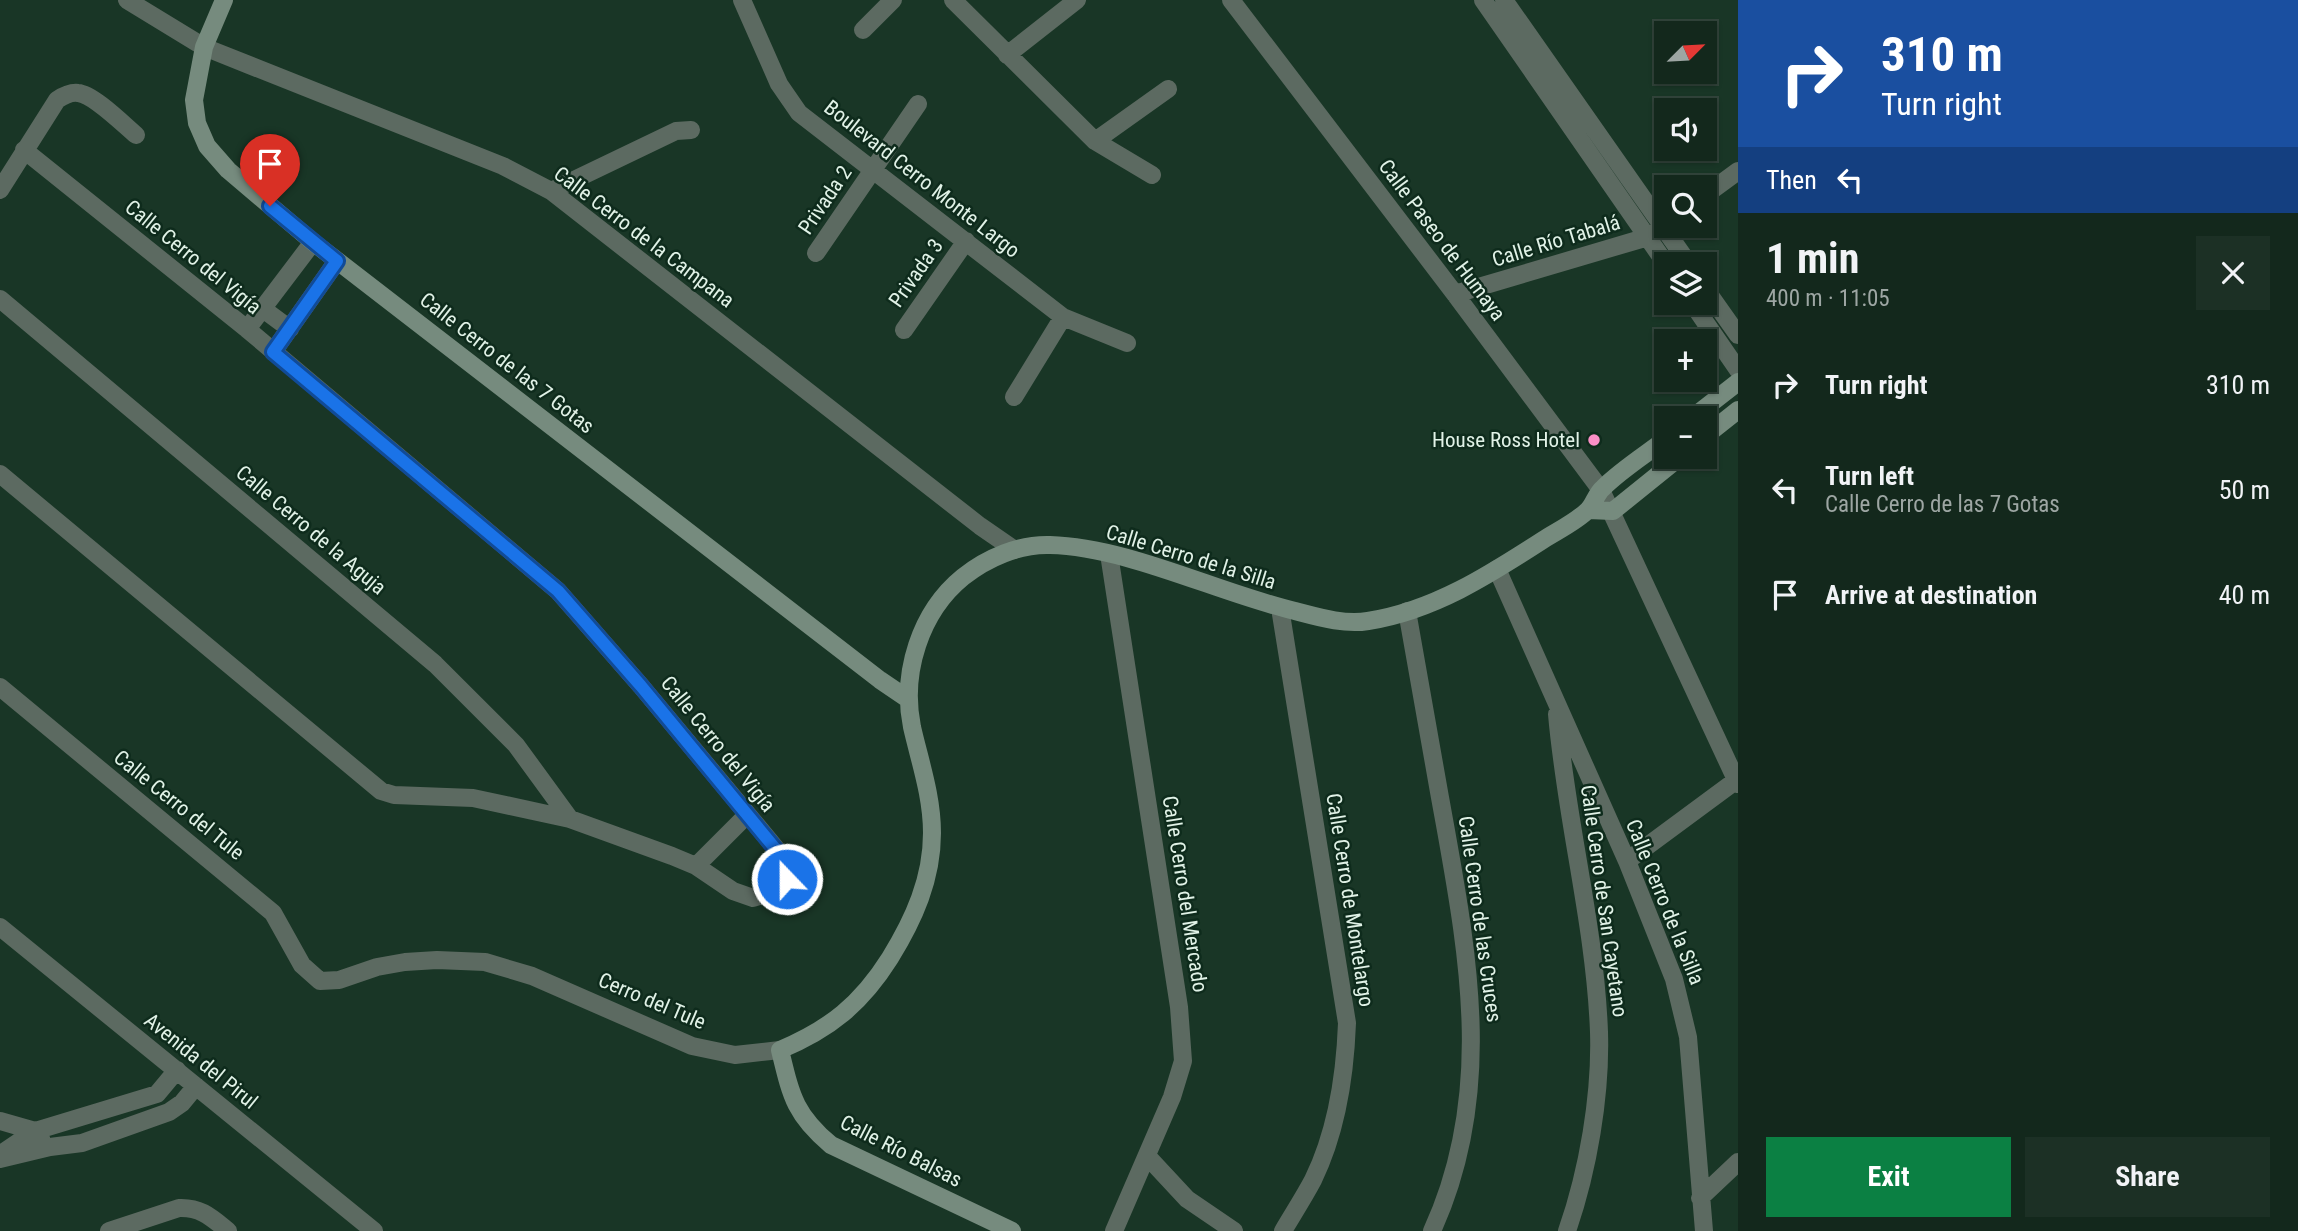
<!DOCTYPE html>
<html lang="en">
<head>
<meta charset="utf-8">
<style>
	body { margin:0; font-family:"Roboto Condensed",sans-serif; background:#1c3025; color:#f1f3f6; height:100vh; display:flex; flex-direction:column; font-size:26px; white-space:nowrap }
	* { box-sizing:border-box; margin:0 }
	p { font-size:23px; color:#9da6a3 }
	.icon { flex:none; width:38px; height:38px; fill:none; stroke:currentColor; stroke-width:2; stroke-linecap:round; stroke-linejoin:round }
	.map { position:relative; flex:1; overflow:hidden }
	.details { display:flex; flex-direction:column; background:#13281c; width:560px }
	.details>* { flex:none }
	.hud { background:#1a4fa0; color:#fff; overflow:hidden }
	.needle { width:46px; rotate:66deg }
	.tools { position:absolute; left:1654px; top:21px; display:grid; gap:14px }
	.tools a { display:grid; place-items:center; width:63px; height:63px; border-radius:0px; background:#13281c; box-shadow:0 2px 5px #0004,0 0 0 2px #32443b; font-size:35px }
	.pin { position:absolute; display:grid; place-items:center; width:60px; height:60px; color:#fff; margin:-72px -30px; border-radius:50% 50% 50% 0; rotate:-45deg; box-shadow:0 0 7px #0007 }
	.pin .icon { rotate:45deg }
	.me { position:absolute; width:77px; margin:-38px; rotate:338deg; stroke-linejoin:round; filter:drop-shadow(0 0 5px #0008) }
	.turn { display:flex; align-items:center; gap:24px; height:147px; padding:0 28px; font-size:32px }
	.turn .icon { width:91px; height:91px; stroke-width:2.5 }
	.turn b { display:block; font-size:49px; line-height:60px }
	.then { display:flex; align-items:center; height:66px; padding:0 28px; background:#0003; gap:14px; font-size:26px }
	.round { display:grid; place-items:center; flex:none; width:74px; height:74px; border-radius:0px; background:#1c3025 }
	.headline { display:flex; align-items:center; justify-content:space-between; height:119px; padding:0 28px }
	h1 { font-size:42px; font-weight:700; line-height:52px }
	.action { display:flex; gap:14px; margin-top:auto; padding:14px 28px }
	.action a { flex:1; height:80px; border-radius:0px; background:#0b8043; color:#fff; font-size:28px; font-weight:700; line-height:80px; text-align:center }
	.action a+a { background:#1c3025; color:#f1f3f6 }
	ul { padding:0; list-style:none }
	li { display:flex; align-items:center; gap:21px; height:105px; padding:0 28px }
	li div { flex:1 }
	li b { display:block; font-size:26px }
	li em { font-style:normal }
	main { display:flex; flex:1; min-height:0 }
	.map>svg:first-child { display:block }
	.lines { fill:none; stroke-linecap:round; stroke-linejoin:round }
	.street { stroke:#5c6a61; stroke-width:18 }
	.secondary { stroke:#768b7e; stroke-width:18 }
	.route-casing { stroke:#114b97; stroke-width:18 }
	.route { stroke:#1a73e8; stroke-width:12 }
	.poi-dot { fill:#fa8fc6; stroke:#0e2b1c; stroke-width:2.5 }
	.labels { text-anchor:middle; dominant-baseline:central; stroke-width:5; stroke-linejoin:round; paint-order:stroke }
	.street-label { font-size:21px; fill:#e1f2e7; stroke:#0e2b1c }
	.poi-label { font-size:21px; fill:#e1f2e7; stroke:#0e2b1c; text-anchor:end }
</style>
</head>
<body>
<main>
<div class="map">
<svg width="1738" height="1231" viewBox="0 0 1738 1231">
	<rect width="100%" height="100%" fill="#193626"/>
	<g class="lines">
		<path class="street" d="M127,0L204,47L503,166L551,191L980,526L1015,550
			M742,0L779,84L799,113L1063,317L1127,343
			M953,0L1095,141L1152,175
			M1231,0L1455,294L1601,490L1738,784
			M1483,0L1666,264
			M1504,0L1689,264
			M863,30L893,0
			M1007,55L1077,0
			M1095,141L1168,89
			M0,190L57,100C63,96 70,92 78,93C93,94 123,124 136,135
			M551,191L676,131L691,130
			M1704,196L1738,171
			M816,253L918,104
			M1704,287L1738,335
			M1455,294L1648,237L1654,232
			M0,299L435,664L516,745L570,819
			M1692,303L1738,370
			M263,309L290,329
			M247,329L313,242
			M904,330L966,241
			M273,352L337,261
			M1014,397L1063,317
			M0,474L381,791L394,795L473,798L570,819L672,856L696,866L733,891L753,898L779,890L787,879L789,869L783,857L641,686L558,591L247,329L24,150
			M1109,554L1179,1007L1183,1061L1172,1097L1114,1231
			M1497,569L1627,861L1674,979L1688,1037L1704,1231
			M1280,608L1347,1023C1345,1077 1337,1131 1313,1180C1304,1197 1293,1214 1283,1231
			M1407,611C1420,683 1432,754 1445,825C1470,964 1493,1098 1432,1231
			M0,687L273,913L302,965L320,981L339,980L377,967L405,962L437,960L485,962L532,976L692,1046L735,1055L780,1050
			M1557,714C1566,820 1595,925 1599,1032C1601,1095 1588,1171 1567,1231
			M1627,861L1738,779
			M696,866L747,815
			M0,927L374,1231
			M0,1121L35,1131L41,1138
			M1,1154L35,1131L157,1094L177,1070
			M1147,1156L1187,1199L1234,1231
			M0,1159L50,1147L82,1143L169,1112L182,1103L196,1086
			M1700,1198L1738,1162
			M109,1231L179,1208C201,1207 212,1218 228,1231"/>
		<path class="secondary" d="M224,0L204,47L194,100L197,123L207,146L228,170L313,242L880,680L908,699
			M1692,418L1738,382
			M1704,437L1738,410
			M1588,510L1613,511L1680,457
			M1012,1231L831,1145C794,1114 791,1095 780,1050C830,1029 861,1004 890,958C914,919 932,879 932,833C932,796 920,762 912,727C901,673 920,612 963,577C987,558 1019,544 1050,545C1128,547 1218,593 1295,611C1318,617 1344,625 1368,621C1433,611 1489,575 1543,540C1557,531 1576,522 1588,510C1594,504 1596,494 1603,488C1621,470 1645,455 1666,439"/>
	</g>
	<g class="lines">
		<defs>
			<path id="route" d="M270,206L337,261L273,352L558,591L641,686L783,858L789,869L787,879"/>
		</defs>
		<use href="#route" class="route-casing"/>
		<use href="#route" class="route"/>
	</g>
	<circle class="poi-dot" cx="1594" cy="440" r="7"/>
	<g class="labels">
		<g class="street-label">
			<text transform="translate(922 179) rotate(38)">Boulevard Cerro Monte Largo</text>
			<text transform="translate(825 200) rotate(-56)">Privada 2</text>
			<text transform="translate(644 237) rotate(37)">Calle Cerro de la Campana</text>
			<text transform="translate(1442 240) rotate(53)">Calle Paseo de Humaya</text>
			<text transform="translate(1556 241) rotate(-17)">Calle Río Tabalá</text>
			<text transform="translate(193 257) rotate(39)">Calle Cerro del Vigía</text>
			<text transform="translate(916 273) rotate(-55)">Privada 3</text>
			<text transform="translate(507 363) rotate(38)">Calle Cerro de las 7 Gotas</text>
			<text transform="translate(311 530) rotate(40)">Calle Cerro de la Aguja</text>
			<text transform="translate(1191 557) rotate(17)">Calle Cerro de la Silla</text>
			<text transform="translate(718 744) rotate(51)">Calle Cerro del Vigía</text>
			<text transform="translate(179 805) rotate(39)">Calle Cerro del Tule</text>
			<text transform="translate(1185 894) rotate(81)">Calle Cerro del Mercado</text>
			<text transform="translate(1350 900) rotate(81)">Calle Cerro de Montelargo</text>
			<text transform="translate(1604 901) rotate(82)">Calle Cerro de San Cayetano</text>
			<text transform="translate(1665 902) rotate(68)">Calle Cerro de la Silla</text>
			<text transform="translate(1480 919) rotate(82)">Calle Cerro de las Cruces</text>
			<text transform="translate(652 1001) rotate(23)">Cerro del Tule</text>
			<text transform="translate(201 1061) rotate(39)">Avenida del Pirul</text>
			<text transform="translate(901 1151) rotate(27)">Calle Río Balsas</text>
		</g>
		<g class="poi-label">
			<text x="1580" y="440">House Ross Hotel</text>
		</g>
	</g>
</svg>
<div class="tools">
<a><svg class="needle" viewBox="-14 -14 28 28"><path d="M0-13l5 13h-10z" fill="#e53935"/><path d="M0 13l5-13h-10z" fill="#9da6a3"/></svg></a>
<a><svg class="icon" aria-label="sound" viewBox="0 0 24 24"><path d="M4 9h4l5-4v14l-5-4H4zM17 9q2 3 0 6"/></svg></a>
<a><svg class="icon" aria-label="search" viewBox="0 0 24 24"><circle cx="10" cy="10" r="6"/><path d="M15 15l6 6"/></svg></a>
<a><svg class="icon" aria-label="layers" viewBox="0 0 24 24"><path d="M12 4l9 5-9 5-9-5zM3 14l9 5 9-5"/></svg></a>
<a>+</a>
<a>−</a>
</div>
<div class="pin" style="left:270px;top:206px;background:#d93025"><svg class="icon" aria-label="arrive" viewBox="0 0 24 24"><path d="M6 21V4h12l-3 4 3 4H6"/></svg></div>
<svg class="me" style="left:787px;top:879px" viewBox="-20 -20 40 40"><circle r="17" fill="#1a73e8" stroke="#fff" stroke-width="3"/><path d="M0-11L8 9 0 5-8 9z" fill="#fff"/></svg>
</div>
<section class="details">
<div class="hud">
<div class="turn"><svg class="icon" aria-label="right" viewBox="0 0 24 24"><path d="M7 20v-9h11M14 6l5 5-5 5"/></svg><div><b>310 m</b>Turn right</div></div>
<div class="then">Then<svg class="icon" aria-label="left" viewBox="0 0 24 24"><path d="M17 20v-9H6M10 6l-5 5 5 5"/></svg></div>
</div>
<div class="headline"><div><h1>1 min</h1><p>400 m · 11:05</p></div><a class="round"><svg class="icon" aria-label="close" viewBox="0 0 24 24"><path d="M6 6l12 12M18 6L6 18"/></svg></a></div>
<ul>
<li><svg class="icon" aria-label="right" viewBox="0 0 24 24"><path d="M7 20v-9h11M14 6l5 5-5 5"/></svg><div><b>Turn right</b></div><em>310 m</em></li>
<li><svg class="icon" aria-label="left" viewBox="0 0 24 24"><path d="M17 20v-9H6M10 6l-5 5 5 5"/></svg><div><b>Turn left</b><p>Calle Cerro de las 7 Gotas</p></div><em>50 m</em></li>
<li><svg class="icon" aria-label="arrive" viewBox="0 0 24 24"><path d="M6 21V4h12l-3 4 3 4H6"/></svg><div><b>Arrive at destination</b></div><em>40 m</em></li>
</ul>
<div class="action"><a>Exit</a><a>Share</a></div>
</section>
</main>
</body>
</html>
